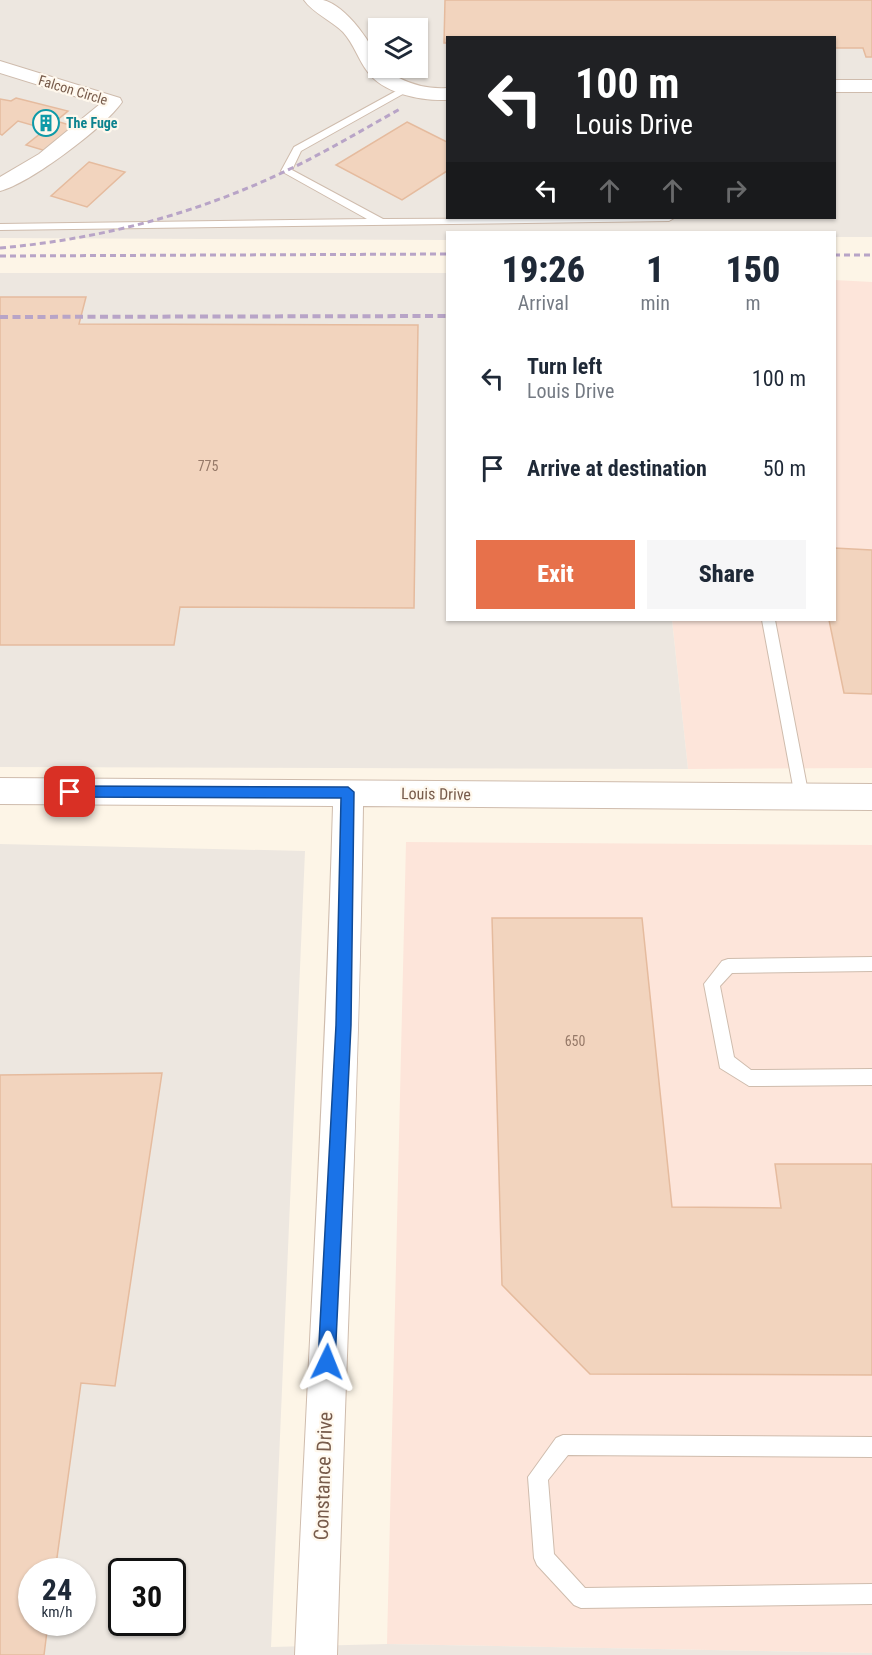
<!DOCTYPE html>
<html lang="en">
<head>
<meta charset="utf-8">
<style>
	body { margin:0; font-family:"Roboto Condensed",sans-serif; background:#f6f6f7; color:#1f2937; height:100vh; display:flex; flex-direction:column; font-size:22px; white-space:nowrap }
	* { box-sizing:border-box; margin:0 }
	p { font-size:20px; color:#747a83 }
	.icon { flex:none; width:33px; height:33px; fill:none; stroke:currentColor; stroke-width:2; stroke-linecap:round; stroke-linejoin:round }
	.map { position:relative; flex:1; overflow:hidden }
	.panel { position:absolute; left:446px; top:231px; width:390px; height:390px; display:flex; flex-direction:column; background:#fff; border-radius:0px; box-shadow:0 2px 4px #0004 }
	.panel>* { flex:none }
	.top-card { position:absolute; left:446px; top:36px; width:390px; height:183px; border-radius:0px; box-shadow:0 2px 4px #0004; background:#202124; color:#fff; overflow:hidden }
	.fabs { position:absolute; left:368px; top:18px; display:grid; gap:12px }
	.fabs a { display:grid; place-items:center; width:60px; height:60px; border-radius:0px; background:#fff; box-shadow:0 2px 4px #0004; font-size:30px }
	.speed { position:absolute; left:18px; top:1558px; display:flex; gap:12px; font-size:30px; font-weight:700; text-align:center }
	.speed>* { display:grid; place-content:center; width:78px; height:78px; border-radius:50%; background:#fff; box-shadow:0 2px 4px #0004; line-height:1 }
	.speed small { font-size:15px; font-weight:400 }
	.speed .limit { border:3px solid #111; border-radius:9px; background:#fff; color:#111 }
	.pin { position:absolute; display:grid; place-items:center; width:51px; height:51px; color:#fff; margin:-26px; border-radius:12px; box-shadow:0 3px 9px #0006 }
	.me { position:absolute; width:66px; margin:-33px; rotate:2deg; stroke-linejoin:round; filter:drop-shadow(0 0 4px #0008) }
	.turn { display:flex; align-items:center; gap:21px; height:126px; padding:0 30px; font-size:27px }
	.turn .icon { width:78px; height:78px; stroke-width:2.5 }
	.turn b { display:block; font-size:42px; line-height:51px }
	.lanes { display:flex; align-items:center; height:57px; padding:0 30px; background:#0003; justify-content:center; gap:30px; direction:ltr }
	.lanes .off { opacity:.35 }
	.eta { display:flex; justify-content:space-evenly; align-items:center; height:102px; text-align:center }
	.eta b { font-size:36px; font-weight:800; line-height:42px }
	.cta { display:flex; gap:12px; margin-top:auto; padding:12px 30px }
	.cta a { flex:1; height:69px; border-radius:0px; background:#e7714b; color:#fff; font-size:24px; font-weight:800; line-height:69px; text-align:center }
	.cta a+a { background:#f6f6f7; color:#1f2937 }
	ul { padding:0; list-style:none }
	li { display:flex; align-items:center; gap:18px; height:90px; padding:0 30px }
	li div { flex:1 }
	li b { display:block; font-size:22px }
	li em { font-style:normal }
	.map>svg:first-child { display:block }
	.commercial { fill:#fde5da }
	.industrial { fill:#ede7e0; fill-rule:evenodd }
	.building { fill:#f2d4be; stroke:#e5bb9e; stroke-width:1.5 }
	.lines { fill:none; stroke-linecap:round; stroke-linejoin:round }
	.service-casing { stroke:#cfbcad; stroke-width:2 }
	.minor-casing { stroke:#cfbcad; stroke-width:2 }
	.service { fill:#fff; fill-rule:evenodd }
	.minor { fill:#fff; fill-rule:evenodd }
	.rail-far1 { stroke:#b8a4c7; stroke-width:3; stroke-dasharray:6 4; stroke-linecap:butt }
	.rail { stroke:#b8a4c7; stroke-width:4; stroke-dasharray:8 4.5; stroke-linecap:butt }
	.route { fill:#1a73e8; stroke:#114b97; stroke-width:1.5 }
	.labels { text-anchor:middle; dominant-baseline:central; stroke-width:4.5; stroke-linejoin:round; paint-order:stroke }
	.far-street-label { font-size:14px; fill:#775b4b; stroke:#fff8ed }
	.far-culture-label { font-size:14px; font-weight:bold; fill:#0d838f; stroke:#fff8ed; text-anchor:start }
	.number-label { font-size:14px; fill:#967968 }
	.street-label { font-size:16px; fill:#775b4b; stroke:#fff8ed }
	.near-street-label { font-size:20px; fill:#775b4b; stroke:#fff8ed }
</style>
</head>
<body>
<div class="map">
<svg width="872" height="1655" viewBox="0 0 872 1655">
	<rect width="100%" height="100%" fill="#fdf5e7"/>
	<path class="commercial" d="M834,280L872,282V768L688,769L672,620H834Z
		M406,842L872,845V1653L387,1644Z"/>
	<path class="industrial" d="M0,0H872V237H834V232H447V240L0,238ZM378,28H417V68H378ZM447,38H834V218H447Z
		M0,273H447V620H672L688,769L0,767Z
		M0,844L305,851L271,1647L387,1644L872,1653V1655H0ZM32,1572H82V1623H32ZM122,1572H172V1623H122Z"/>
	<path class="building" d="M445,0H872V57H866L863,48H834V38H447V43H444Z
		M16,98L68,111L56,121L73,126L46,151L26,145L46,129L18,121L2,135L0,134V99L11,101Z
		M407,122L447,142V171L402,200L336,165Z
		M89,162L125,172L87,207L51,196Z
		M0,297H86L79,324L418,325L414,608L180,607L174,645H0Z
		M834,548L872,550V694L844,693L829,620H834Z
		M492,918H642L672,1207L781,1208L775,1164H872V1375L590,1374L502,1285Z
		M162,1073L115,1386L81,1383L55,1572H32V1623H48L44,1655H0V1075Z"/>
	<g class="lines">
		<defs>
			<path id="service" d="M407,85L412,88L410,90L301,151L292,170L383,219L674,218L669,221L0,230V224L367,219L281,171L294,147Z
				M762,620H775L809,797L807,801L802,803L797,801L795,797Z
				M872,957V971L732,973L720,986L734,1057L751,1070L872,1069V1085L749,1086L720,1068L704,984L722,961L728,959Z
				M563,1435L872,1437V1457L568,1455L548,1480L554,1554L585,1588L872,1584V1604L581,1608L574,1605L537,1565L534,1558L528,1477L556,1438Z"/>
			<path id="minor" d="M304,0C310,0 318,0 323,0C344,4 378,47 378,68C386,68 392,75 399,78C415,86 430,89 447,88V100C422,101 383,94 367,71C358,59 354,44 343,32C332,21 313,13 304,0Z
				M0,61L120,98L122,102C105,127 29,184 0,191V177L39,154L100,104L0,73Z
				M834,80H872V92H834Z
				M0,778L872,784V810L363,806C359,1089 345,1372 337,1655H295C307,1372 325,1089 333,806L0,804Z"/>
		</defs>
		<use href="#service" class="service-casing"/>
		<use href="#minor" class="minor-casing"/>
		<use href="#service" class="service"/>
		<use href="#minor" class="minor"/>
		<path class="rail-far1" d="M0,248C102,239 200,213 292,168C329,150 364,129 400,109
			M834,255H872
			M0,256L447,254"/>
		<path class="rail" d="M0,317L447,316"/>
	</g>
	<path class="route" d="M70,786L348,787L354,792L351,1025L335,1362L333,1369L327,1371L320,1369L318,1362L336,1025L341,798L70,797L63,792Z"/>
	<defs>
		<symbol id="building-ring" viewBox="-11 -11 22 22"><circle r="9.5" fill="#fff8ed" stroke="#0f9aa8" stroke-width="1.5"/><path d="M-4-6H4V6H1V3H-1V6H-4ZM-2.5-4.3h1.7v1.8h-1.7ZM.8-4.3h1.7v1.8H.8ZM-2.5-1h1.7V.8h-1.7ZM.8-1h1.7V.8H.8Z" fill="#0f9aa8"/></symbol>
	</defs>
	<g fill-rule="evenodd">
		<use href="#building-ring" x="31" y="108" width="30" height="30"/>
	</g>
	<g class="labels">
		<g class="far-street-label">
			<text transform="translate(73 90) rotate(17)">Falcon Circle</text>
		</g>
		<g class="far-culture-label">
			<text x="66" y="123">The Fuge</text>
		</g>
		<g class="number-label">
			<text x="208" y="466">775</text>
			<text x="575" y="1041">650</text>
		</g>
		<g class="street-label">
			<text transform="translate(436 794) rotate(1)">Louis Drive</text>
		</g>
		<g class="near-street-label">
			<text transform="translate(323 1476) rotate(-88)">Constance Drive</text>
		</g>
	</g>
</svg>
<div class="fabs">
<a><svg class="icon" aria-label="layers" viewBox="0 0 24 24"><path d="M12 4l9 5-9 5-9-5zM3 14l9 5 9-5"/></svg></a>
</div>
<div class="speed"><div>24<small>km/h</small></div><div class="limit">30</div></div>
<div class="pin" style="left:70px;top:792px;background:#d93025"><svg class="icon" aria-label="arrive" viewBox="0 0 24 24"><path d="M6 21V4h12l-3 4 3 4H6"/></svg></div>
<svg class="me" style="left:327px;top:1362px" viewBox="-20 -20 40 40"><path d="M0-17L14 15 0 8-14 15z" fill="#1a73e8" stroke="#fff" stroke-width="4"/></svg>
<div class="top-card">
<div class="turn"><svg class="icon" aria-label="left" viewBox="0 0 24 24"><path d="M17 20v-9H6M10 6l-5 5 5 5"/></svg><div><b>100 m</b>Louis Drive</div></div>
<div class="lanes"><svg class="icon" aria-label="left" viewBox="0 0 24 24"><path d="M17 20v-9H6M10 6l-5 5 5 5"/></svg><svg class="icon off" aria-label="ahead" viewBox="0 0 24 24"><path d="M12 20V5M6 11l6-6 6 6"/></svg><svg class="icon off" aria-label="ahead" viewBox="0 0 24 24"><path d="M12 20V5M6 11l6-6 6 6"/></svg><svg class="icon off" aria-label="right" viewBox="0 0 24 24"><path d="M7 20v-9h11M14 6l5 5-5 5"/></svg></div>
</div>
<section class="panel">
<div class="eta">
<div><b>19:26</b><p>Arrival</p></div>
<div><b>1</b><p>min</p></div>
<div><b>150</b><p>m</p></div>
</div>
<ul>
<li><svg class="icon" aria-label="left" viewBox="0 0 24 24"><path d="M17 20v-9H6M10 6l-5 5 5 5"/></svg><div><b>Turn left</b><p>Louis Drive</p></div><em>100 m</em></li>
<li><svg class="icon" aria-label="arrive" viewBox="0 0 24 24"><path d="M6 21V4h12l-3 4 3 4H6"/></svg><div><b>Arrive at destination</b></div><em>50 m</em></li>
</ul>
<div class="cta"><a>Exit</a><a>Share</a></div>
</section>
</div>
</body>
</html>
